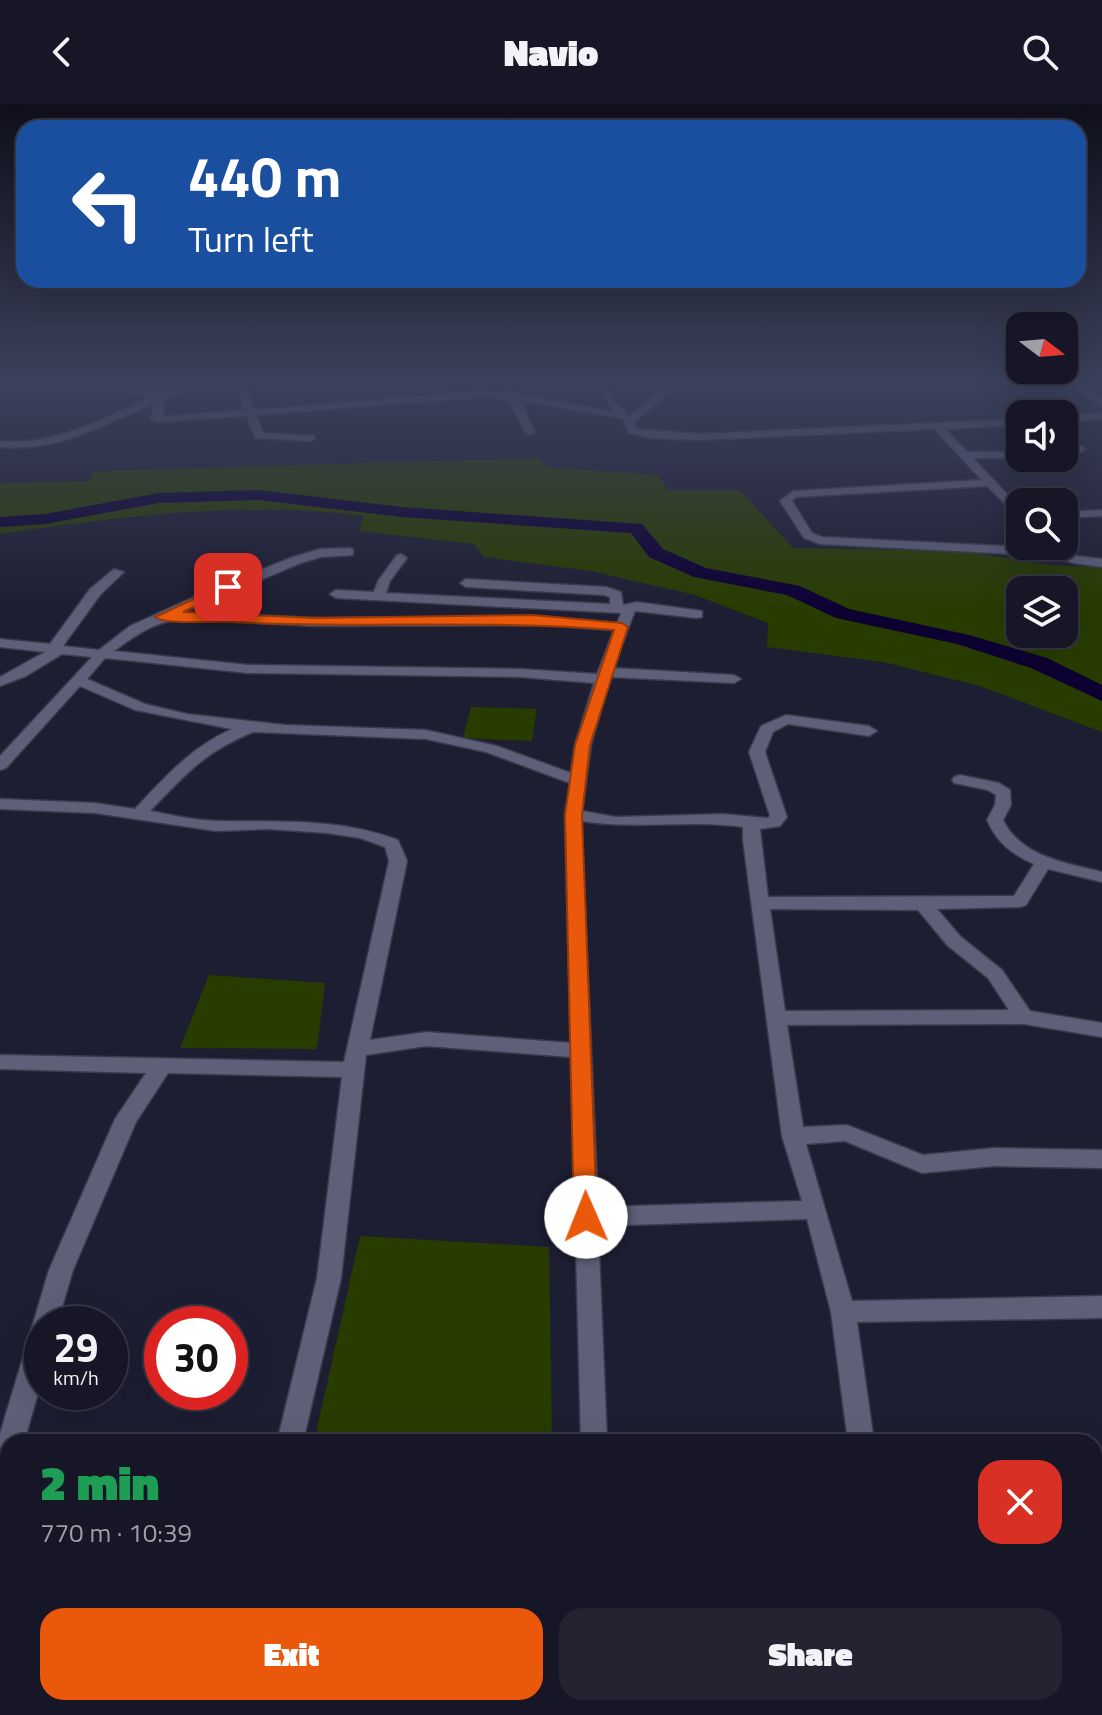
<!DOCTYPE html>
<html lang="en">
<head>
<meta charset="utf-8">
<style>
	body { margin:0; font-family:"Titillium Web",sans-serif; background:#232332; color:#f1f3f6; height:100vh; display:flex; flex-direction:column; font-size:30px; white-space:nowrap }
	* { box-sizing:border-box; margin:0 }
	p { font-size:26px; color:#9e9fa7 }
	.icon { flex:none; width:44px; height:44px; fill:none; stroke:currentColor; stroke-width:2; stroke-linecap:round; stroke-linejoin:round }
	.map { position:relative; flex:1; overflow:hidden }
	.sheet { position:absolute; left:0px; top:1330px; width:1102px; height:282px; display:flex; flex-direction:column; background:#161626; border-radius:24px 24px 0 0; box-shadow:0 8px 32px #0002,0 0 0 2px #353543 }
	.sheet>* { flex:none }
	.hud { position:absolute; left:16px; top:16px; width:1070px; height:168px; border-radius:24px; box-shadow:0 8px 32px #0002,0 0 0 2px #353543; background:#1a4fa0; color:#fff; overflow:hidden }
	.needle { width:52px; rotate:106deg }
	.buttons { position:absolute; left:1006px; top:208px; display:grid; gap:16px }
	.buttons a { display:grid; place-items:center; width:72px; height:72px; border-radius:16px; background:#161626; box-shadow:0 8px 32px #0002,0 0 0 2px #353543; font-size:40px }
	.speed { position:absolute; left:24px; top:1202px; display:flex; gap:16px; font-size:40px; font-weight:700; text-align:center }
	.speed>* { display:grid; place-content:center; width:104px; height:104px; border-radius:50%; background:#161626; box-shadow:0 8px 32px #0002,0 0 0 2px #353543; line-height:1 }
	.speed small { font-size:20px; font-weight:400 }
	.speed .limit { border:12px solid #d22; background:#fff; color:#111 }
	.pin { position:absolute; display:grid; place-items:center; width:68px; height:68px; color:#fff; margin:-34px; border-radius:16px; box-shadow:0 4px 12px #0006 }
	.me { position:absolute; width:88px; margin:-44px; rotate:359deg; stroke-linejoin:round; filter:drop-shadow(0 0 6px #0008) }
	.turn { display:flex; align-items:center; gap:28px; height:168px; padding:0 40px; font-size:36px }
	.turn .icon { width:104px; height:104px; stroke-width:2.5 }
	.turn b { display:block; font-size:56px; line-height:68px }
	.round { display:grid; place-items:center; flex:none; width:84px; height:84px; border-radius:24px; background:#232332 }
	.summary { display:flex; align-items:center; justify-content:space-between; height:136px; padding:0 40px }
	h1 { font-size:48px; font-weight:800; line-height:60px; color:#1e9e55 }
	.primary-button { display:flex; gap:16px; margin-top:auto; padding:16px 40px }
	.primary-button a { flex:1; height:92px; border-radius:24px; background:#ea580c; color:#fff; font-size:32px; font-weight:800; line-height:92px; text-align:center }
	.primary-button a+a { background:#232332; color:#f1f3f6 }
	header { display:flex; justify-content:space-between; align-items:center; height:104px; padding:0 40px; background:#161626; font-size:36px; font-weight:800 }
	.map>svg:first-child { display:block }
	.green { fill:#283c00; fill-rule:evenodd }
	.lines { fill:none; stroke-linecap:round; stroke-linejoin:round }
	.river { fill:#0c0033; fill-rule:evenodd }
	.street-casing { stroke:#3b3a4d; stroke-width:3 }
	.street { fill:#5f5f79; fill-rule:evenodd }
	.route { fill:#ea580c; stroke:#983908; stroke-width:2 }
</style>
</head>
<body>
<header><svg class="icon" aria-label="back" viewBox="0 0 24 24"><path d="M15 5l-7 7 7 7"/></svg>Navio<svg class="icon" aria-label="search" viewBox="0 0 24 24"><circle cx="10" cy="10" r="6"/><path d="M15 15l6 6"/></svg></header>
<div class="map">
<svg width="1102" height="1611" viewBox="0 0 1102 1611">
	<rect width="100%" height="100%" fill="#1e1e33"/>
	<path class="green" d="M539,354L548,363L658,371L668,386H740L793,444L962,447L1048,461L1102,463V628L980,582L883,558L767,543L768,519L695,491L591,467L484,453L474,440L359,427L363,412C242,396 120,413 0,430V379L89,377L93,367ZM1020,486H1064V530H1020Z
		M471,603L537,605L532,637L463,634Z
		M209,871L325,879L317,945L180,944Z
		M360,1132L549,1143L552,1338H314Z"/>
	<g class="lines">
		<path class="river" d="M259,386L402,403L642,420L663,445L706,464L800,482L849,505L969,531L1047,554L1102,581V597L1031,564L957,540L836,514L787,491L694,473L649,453L631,429L402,413L259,396L159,399L45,420L0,423V413L45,410L159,389Z"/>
		<defs>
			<path id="street" d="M88,280H110L150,287L203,280L164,295L163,313L245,306L235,280H245L254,306L482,287L507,289L505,286L510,283L517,290L614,308L596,280H605L614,297L629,313L667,280H677L634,319L637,325L699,330L1020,315V321L945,325L967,348H1020V354H973L1020,404V414L987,382L796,393L792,397L812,429L822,433L1043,444L1055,442L1076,452L1102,455V463L1073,459L1053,452L820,440L804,434L780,397L793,387L982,376L934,325L699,336L651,334L629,329L624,318L626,315L520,296L535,328L530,331L525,328L509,295L482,293L256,311L263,329L314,332L315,334L310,337L255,334L247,312L156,318L151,315L154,299C102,322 58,348 0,343V337C56,342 101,315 151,293Z
				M362,280L337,284L332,281L333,280Z
				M818,280H907L903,283H822Z
				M1071,280H1081L1102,295V303Z
				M1102,309V315L1064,318V312Z
				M1064,342H1081L1086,345L1081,348H1064Z
				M1102,406V412L1064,414V408Z
				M349,444L353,445V451L321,453L301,459L184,508L315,514L545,513L617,519L621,509L336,494L330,490L336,486L374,488L378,477L397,451L401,450L407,454L390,477L386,489L610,500V493L604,491L466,483L460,479L466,475L606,483L621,488L623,501L637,498L702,507V513L697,514L635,507L613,564L734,571L741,575L734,579L610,573L591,641L582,707L616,713L723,710L768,714L770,712L749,648L761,622L786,611L869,622L877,627L869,632L788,620L773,628L765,648L787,713L780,722L760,725L768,793L1014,792L1034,760C1012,750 997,739 987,716L995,701L996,691L988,686L954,679L952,676L954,673L960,671L999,679L1010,686L1011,701L1003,716C1021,753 1066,759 1102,768V778L1048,765L1026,801L1020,803L937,805L961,833L1002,866L1030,907L1102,919V933L1024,920L787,921L803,1023L847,1021L923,1051L995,1044L1102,1046V1064L995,1062L922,1069L845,1037L806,1040L852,1197L1102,1192V1214L857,1218L874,1338H848L831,1208L807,1115L598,1122L607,1338H581L571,953L426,942L366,951L341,1174L303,1338H277L317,1174L342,973L168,969L136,1018L73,1166L57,1220H42V1275L24,1338H8V1388L0,1391V1330L49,1166L115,1015L146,969L0,965V951L344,958L389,757L385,743L360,734L327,729L268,725L216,727L95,709L0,705V695L95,699L135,705C165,673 191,643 232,625L135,606L80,582L6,664L0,666V652L92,553L62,550L26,572L0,582V573L45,548L0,543V535L50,540L90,485L114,465L124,468L100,491L63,542L99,546L130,522L205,488L293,453L320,445ZM181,515L315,522L545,521L614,526L597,570L520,565L248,561L114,547C136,531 154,518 181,515ZM105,554L248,569L520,573L594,579L575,641L571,669L497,642L426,626L285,621L187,610L145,600L87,575ZM253,628L426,635L486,648L570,679L565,711L571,939L426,928L370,936L407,757L398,736C339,714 281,718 219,717C196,717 173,711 150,707C187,669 203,649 253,628ZM581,717C635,726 690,715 743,723V736L782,1032L802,1097L598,1103ZM770,805L918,806L947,841L988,874L1009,906L785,907Z
				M587,1604H619V1611H587Z
				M876,1604H908L909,1611H877Z"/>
		</defs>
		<use href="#street" class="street-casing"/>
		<use href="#street" class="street"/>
	</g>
	<linearGradient id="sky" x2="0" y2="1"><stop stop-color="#10101c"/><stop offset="0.55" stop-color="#3b415b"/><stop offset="1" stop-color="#3b415b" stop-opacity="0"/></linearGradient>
	<rect width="1102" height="506" fill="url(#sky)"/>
	<path class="route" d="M228,479L234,483L232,486L183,508L314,514L533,511L622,519L628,523L590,641L582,711L597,1113L594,1120L586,1123L578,1120L574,1113L565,711L575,641L614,526C487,515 360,525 233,518C217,517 165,521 155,513Z"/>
</svg>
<div class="buttons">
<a><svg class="needle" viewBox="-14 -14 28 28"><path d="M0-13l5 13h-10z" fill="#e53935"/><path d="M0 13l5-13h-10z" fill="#9e9fa7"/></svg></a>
<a><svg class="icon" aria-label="sound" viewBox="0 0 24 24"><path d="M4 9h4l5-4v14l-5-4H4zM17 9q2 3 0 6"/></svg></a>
<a><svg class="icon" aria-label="search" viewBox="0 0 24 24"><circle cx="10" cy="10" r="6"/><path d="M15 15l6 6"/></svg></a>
<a><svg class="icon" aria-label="layers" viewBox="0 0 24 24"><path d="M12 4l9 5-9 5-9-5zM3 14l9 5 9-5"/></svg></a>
</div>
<div class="speed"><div>29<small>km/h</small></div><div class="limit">30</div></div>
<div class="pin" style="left:228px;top:483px;background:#d93025"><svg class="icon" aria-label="arrive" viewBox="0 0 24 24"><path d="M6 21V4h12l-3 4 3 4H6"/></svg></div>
<svg class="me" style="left:586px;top:1113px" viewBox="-20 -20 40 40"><circle r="19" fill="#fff"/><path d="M0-13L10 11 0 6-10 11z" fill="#ea580c"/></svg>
<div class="hud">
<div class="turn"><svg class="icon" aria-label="left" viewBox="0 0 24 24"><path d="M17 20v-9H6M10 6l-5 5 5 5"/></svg><div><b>440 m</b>Turn left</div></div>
</div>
<section class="sheet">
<div class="summary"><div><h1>2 min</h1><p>770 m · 10:39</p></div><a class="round" style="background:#d93025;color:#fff"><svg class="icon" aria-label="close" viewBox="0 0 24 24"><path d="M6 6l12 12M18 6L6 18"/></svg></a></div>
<div class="primary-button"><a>Exit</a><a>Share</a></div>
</section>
</div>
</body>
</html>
